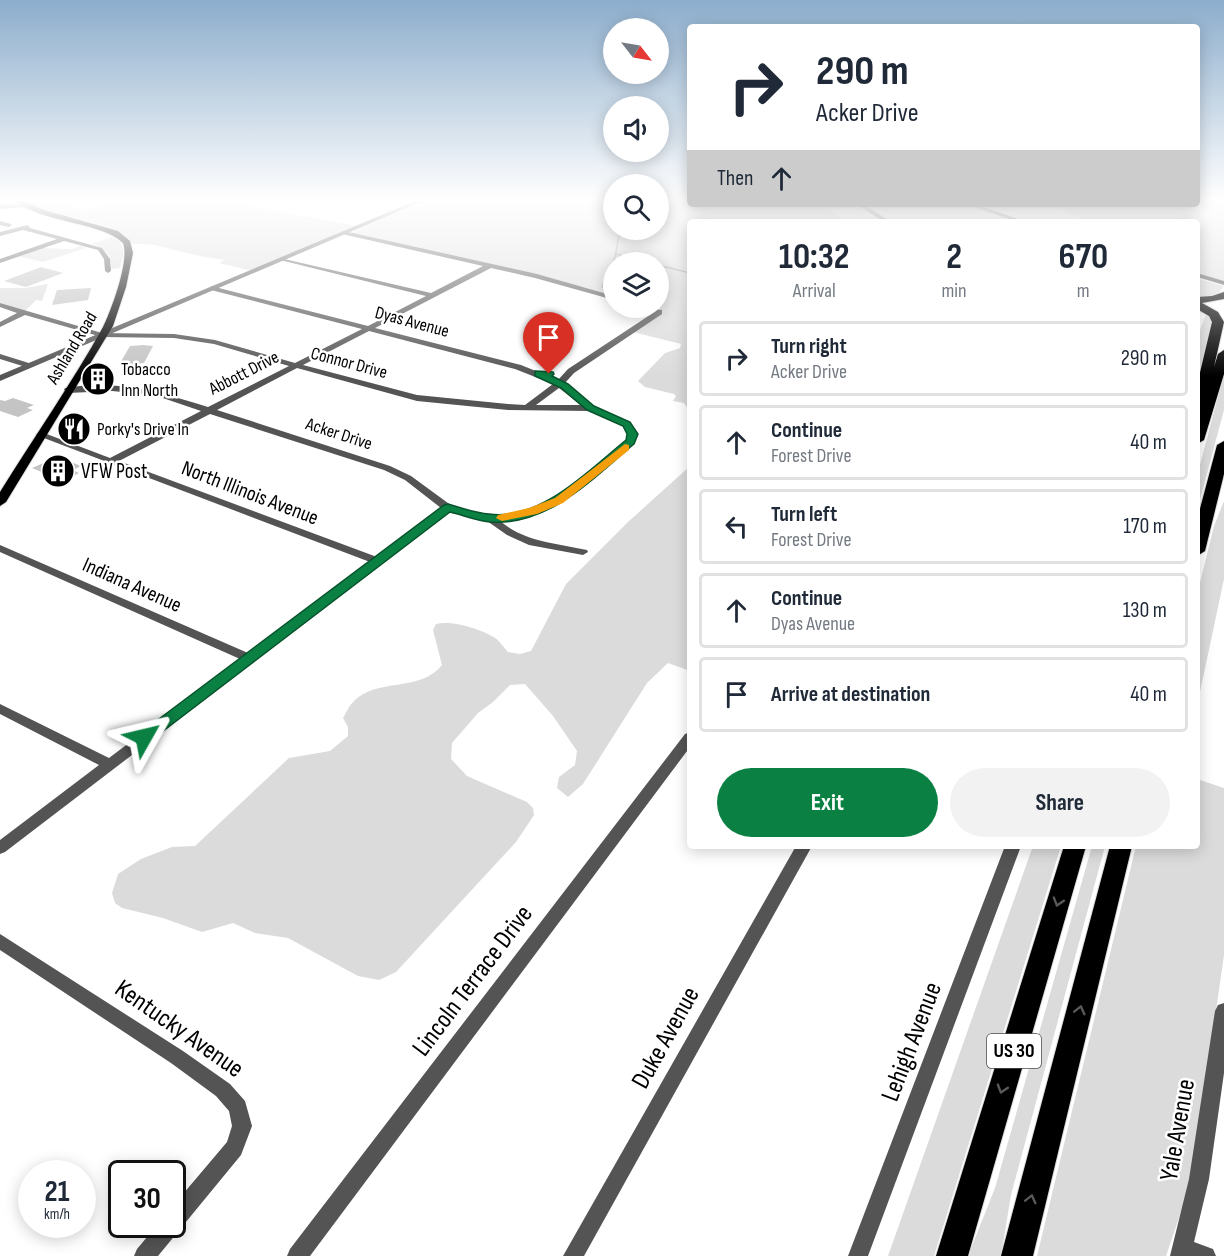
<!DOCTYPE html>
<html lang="en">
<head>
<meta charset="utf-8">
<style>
	body { margin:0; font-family:"Sofia Sans Condensed",sans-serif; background:#f2f2f3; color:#1f2937; height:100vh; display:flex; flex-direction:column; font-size:22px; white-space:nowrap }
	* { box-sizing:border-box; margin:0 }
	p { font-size:20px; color:#747a83 }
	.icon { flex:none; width:33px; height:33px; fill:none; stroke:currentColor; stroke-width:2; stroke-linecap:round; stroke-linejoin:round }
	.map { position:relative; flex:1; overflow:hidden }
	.side { position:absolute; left:687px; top:219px; width:513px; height:630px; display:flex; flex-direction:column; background:#fff; border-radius:6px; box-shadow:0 3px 15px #0003 }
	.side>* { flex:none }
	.top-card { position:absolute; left:687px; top:24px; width:513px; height:183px; border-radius:6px; box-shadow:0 3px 15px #0003; background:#fff; color:#1f2937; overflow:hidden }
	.needle { width:39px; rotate:121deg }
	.fabs { position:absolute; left:603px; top:18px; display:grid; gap:12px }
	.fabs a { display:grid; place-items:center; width:66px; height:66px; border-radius:50%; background:#fff; box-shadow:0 3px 15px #0003; font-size:30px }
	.speed { position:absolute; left:18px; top:1160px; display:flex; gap:12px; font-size:30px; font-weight:700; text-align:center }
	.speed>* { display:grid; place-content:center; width:78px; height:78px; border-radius:50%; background:#fff; box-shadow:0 3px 15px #0003; line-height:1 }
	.speed small { font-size:15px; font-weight:400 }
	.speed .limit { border:3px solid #111; border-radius:9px; background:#fff; color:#111 }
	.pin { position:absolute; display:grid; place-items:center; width:51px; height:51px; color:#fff; margin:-62px -26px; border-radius:50% 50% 50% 0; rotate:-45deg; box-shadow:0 0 6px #0007 }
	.pin .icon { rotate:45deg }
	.me { position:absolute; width:66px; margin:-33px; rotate:53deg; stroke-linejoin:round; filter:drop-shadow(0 0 4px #0008) }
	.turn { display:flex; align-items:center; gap:21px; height:126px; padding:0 30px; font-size:27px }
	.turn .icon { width:78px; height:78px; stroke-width:2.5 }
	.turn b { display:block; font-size:42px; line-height:51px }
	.then { display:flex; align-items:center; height:57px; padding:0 30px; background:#0003; gap:12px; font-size:22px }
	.eta { display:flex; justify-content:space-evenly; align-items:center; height:102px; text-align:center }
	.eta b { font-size:36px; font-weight:700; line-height:42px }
	.button { display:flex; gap:12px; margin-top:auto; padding:12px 30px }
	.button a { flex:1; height:69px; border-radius:36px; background:#0b8043; color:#fff; font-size:24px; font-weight:700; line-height:69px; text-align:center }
	.button a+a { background:#f2f2f3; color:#1f2937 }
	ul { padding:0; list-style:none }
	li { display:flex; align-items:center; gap:18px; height:75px; margin:0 12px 9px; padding:0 18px; border:3px solid #e0e1e3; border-radius:6px }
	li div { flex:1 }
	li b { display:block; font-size:22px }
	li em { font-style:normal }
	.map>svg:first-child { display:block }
	.green { fill:#dbdbdb }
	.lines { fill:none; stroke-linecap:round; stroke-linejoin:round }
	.stream { stroke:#a2a2a2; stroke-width:1.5 }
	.building { fill:#c4c4c4 }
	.primary-casing { stroke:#dbdbdb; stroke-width:2 }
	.motorway-casing { stroke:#dbdbdb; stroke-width:2 }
	.minor { fill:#545454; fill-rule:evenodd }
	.tertiary { fill:#545454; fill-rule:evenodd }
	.primary { fill:#000; fill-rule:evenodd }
	.motorway { fill:#000; fill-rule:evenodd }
	.oneway { stroke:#595959 }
	.route { fill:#0b8043; stroke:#07532c; stroke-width:1.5 }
	.slow { fill:#f59e0b }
	.labels { text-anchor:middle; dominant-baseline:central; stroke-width:5; stroke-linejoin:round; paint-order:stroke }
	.far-street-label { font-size:18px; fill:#000; stroke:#fff }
	.far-poi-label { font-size:18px; fill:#000; stroke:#fff; text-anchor:start }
	.shield { fill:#fff; stroke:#4c4c4c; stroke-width:1.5 }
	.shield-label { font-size:20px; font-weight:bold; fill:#000 }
	.poi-label { font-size:21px; fill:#000; stroke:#fff; text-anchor:start }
	.street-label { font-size:21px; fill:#000; stroke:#fff }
	.near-street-label { font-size:26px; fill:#000; stroke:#fff }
</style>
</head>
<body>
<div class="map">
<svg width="1224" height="1256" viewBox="0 0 1224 1256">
	<rect width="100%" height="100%" fill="#fff"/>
	<path class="green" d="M24,201L60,202L80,209L144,201H224L357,226L252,271L219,263L225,260C214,258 202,257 191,254C172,250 153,242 133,244C116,219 53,218 24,201Z
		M423,201H613L614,230H658L659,201H690V204H822L846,222H690V412L684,403L673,401L676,396L674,394L645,387L638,381L665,353L680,348L681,344L633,332L662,312L649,308H658V262H614L613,297L351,233Z
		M1197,201H1224V281L1197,273V222H1091L1064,212L1062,204H1197Z
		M115,236C126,247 124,254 120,268L111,269C112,254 105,248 91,244Z
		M80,246L86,248L43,262L18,256L41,248L72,249Z
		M1197,278L1224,286L1217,295L1197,298Z
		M48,284L42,301L36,300L25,311L0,303V288H25Z
		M1197,307L1206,311L1212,320L1197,381V338L1206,314L1197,310Z
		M1224,374V410L1197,511V476Z
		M690,466V671L668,663L647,683L583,784L568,797L557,788L559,777L575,765L577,751L553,716L525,684L510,685L493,702L478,713L452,743L451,759L467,776L527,802L533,808L534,815L516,842L396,972L379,980L358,976L288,938L255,933L233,923L202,932L163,918L122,908L115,903L112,893L118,874L141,859L172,847L195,846L289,758L330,751L348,736V727L343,718C346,713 349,706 353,702C376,677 420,693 442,665L433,630L436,624C452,620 481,629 495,638C500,641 504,648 508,652L520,654L531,651L566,584L628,522Z
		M1224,501V579L1197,706V595L1214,526Z
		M1197,779L1224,788V955L1203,1102L1186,1197L1166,1256H1037L1136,846H1197Z
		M1033,846H1061L934,1256H888Z
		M1092,846H1105L1011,1195L1001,1256H968L995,1188Z"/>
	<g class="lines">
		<path class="stream" d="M608,201L614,211
			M616,254L646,262
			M658,265L690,273
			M602,287L615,257L620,230"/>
	</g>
	<path class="building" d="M41,267L63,273L26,287L4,281Z
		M91,288L88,300L52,305L57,290Z
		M143,345L153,346L144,363L119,365L130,346Z
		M13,398L34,405L27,408L33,410L18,417L0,411V400L5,401Z
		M48,461L62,466L71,462L81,466L73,470L79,473L63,481L32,468Z"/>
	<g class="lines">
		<defs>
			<path id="primary" d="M15,201H25L44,210L118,231L130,241L133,253L126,287L113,326L6,502L0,506V492C34,437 72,383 103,327C111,311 130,260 123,243C102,222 43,223 15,201Z"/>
			<path id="motorway" d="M1224,292V299L1202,303L1218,312L1224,322L1214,367L1218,354L1224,350V374L1204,440L1197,444V385L1212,322L1209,316L1197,309V297L1212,296Z
				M1224,441V474L1205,551L1197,556V520L1217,445Z
				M1064,846H1086L968,1256H936Z
				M1110,846H1132L1033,1256H1001Z"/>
		</defs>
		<use href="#primary" class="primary-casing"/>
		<use href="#motorway" class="motorway-casing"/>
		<path class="minor" d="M26,204L24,207L0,209V205Z
			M856,204H863L891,222H884Z
			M0,221L11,224L12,225L9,227L0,225Z
			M28,225L30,228L102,248L110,259L111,271L108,273L105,271L104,259L98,250L64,241L0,263V259L57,239L23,230L0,236V232Z
			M344,231L537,274L614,296V300L535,278L491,268L375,328L521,365L558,380L568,369L653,313L641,310V308L662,310V314L574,373L564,384L593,406L629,422L638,434L633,444L563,502L537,513L500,521C525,542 556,543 587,550L588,552L583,555L529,545L507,535L487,521L450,512L5,852L0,854V840L99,765L0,714V704L109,758L240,659L0,552V545L248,653L370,562L36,435L38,433H44L110,458L201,411L154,395L112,391L68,393L64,390L65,388C116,379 160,392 208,407L289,366L214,344L174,338L102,337L25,315L0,327V322L17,313L0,307V303L102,333L174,334L215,340L295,363L362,329L211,290V286L368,326L426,296L280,260V258L431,293L483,266L342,234L341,233ZM369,331L515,369L553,384L525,405L508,404L417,395L303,365ZM297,368L417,401L508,410L589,411L623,426L628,434L626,441L555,498L530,509L502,515H484L452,506L411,476L390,466L217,410ZM559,388L581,405H536ZM210,414L384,470L405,480L441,508L377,557L119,461Z
			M0,354L32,364L33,366L29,368L0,359Z
			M690,732V747L310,1256H287L290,1249L685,734Z
			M796,846H812L584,1256H563Z
			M1005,846H1021L868,1256H848Z
			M0,934L183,1051L230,1084L245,1101L252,1126L241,1155L158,1256H134L137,1249L158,1224H172V1207L227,1142L232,1126L229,1111L216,1096L171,1063L0,950Z
			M1224,1003V1073L1209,1179L1194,1242L1213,1249L1216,1256H1170L1189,1179L1215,1011L1218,1005Z"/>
		<path class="tertiary" d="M415,201H423L0,381V375Z
			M966,204H975L1027,222H1018Z
			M1197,273L1224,281V285L1197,277Z"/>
		<use href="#primary" class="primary"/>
		<use href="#motorway" class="motorway"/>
	</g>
	<defs><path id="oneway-chevron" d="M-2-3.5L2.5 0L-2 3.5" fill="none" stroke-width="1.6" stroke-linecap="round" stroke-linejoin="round" transform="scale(1.5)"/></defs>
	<g class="oneway">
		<use href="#oneway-chevron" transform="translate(1058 902) rotate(107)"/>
		<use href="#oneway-chevron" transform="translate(1080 1010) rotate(-76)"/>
		<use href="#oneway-chevron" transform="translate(1002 1089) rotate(107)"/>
		<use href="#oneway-chevron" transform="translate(1031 1199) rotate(-76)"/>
	</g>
	<linearGradient id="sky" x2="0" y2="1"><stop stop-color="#8cadcc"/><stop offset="0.53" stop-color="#fff"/><stop offset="1" stop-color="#fff" stop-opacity="0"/></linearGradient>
	<rect width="1224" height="377" fill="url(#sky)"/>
	<path class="route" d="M535,371L553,372L554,374L552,376L568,384L594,406L630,422L638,434L634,444C593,478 549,526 491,522C477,521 463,515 450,512L150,741H139L136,737L139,734L444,505L448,504C461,508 475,513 489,514C541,521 589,470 626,440L627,434L623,426L587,410L561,388L535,376Z"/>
	<path class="slow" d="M625,444L629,445V450L563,503L537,514L502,521L496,518L498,515L529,508L555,498Z"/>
	<defs>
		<symbol id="building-disc" viewBox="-11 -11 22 22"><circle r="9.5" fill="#000" stroke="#fff"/><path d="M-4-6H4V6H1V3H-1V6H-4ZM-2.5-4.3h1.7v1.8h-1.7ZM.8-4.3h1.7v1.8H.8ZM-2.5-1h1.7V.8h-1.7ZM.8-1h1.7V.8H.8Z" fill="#fff"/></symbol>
		<symbol id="restaurant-disc" viewBox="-11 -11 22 22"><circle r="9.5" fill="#000" stroke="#fff"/><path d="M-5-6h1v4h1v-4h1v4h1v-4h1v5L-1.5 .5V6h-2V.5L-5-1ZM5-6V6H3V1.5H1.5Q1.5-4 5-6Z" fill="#fff"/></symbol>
	</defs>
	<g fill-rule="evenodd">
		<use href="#building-disc" x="79" y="360" width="38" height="38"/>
		<use href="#restaurant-disc" x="55" y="410" width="38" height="38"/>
		<use href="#building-disc" x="39" y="452" width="38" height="38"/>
	</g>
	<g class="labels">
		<g class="far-street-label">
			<text transform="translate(412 322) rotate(15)">Dyas Avenue</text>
			<text transform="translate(72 348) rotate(-59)">Ashland Road</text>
			<text transform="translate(349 363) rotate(15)">Connor Drive</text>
			<text transform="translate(244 373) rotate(-27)">Abbott Drive</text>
			<text transform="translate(339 434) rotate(18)">Acker Drive</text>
		</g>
		<g class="far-poi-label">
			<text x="121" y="369">Tobacco<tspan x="121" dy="21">Inn North</tspan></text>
			<text x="97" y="429">Porky's Drive In</text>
		</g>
		<rect class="shield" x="987" y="1034" width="54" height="34" rx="4.5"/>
		<g class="shield-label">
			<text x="1014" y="1051">US 30</text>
		</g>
		<g class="poi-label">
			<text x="81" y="471">VFW Post</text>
		</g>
		<g class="street-label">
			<text transform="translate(250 493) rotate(21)">North Illinois Avenue</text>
			<text transform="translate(132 585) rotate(24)">Indiana Avenue</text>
		</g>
		<g class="near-street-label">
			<text transform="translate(473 981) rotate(-53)">Lincoln Terrace Drive</text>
			<text transform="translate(179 1029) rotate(35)">Kentucky Avenue</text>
			<text transform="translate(666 1038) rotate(-61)">Duke Avenue</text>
			<text transform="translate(912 1042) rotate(-69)">Lehigh Avenue</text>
			<text transform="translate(1178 1130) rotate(-80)">Yale Avenue</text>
		</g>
	</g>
</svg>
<div class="fabs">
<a><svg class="needle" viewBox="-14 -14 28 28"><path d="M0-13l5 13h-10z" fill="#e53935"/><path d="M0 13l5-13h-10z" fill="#747a83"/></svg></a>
<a><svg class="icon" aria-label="sound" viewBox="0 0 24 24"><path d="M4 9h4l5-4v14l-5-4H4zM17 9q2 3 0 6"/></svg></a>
<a><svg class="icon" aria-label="search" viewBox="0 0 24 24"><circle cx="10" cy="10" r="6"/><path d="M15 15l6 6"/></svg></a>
<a><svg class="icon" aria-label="layers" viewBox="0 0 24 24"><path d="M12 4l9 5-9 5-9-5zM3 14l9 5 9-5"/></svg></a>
</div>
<div class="speed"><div>21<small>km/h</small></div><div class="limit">30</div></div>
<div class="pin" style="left:549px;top:374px;background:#d93025"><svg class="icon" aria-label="arrive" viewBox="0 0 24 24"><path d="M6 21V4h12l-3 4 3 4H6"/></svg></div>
<svg class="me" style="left:144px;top:737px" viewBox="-20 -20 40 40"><path d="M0-17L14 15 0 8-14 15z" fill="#0b8043" stroke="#fff" stroke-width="4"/></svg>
<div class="top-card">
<div class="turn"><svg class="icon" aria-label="right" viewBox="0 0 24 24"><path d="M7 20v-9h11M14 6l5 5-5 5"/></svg><div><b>290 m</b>Acker Drive</div></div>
<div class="then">Then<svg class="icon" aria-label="ahead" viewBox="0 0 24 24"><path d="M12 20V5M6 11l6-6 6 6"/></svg></div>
</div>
<section class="side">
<div class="eta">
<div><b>10:32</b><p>Arrival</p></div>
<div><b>2</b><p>min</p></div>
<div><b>670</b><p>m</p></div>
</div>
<ul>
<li><svg class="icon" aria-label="right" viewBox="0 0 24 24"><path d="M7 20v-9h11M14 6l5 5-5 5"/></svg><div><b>Turn right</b><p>Acker Drive</p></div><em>290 m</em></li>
<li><svg class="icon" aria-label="ahead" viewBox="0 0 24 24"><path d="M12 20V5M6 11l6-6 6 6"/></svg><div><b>Continue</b><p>Forest Drive</p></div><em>40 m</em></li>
<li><svg class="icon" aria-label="left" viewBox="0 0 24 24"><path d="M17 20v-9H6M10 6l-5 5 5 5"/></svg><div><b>Turn left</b><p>Forest Drive</p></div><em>170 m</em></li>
<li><svg class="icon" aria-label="ahead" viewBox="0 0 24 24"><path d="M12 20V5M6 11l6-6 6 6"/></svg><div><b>Continue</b><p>Dyas Avenue</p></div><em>130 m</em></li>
<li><svg class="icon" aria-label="arrive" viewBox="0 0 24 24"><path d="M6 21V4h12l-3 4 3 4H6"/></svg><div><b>Arrive at destination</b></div><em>40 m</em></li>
</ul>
<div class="button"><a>Exit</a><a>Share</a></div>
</section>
</div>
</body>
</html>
